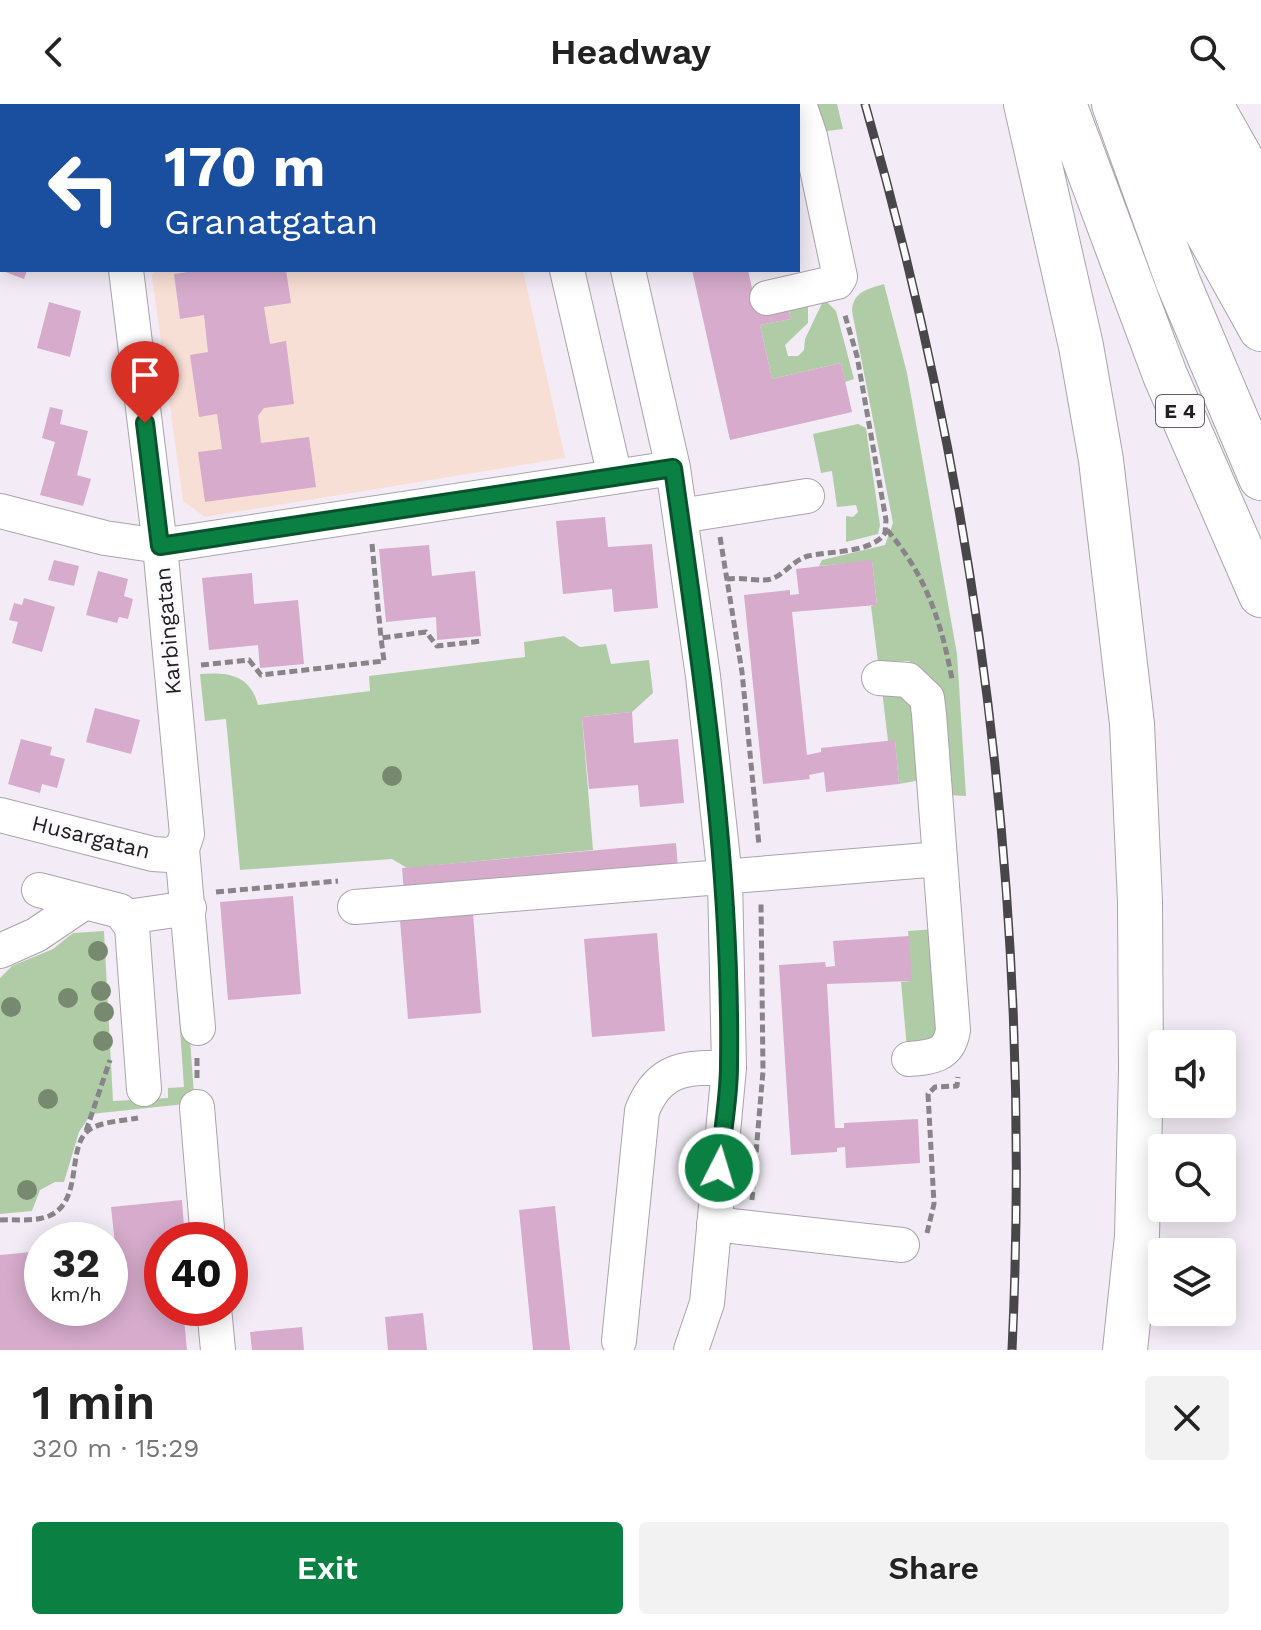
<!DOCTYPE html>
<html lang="en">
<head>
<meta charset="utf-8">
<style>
	body { margin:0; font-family:"Work Sans",sans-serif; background:#f2f2f2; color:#222; height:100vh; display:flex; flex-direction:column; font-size:30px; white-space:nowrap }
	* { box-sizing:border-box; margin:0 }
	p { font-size:26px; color:#767676 }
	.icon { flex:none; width:44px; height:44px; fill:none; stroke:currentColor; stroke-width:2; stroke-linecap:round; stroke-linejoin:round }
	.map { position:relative; height:1246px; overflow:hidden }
	.side { display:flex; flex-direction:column; background:#fff; flex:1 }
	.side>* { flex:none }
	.top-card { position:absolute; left:0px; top:0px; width:800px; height:168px; box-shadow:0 4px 20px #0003; background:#1a4fa0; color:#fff; overflow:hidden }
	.fabs { position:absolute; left:1148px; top:926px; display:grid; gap:16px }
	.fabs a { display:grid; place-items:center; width:88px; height:88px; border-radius:8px; background:#fff; box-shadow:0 4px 20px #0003; font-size:40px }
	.speed { position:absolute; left:24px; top:1118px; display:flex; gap:16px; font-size:40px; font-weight:700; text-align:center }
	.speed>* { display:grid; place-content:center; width:104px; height:104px; border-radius:50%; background:#fff; box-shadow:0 4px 20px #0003; line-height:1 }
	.speed small { font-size:20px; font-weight:400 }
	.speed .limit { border:12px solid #d22; background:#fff; color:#111 }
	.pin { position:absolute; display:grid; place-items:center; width:68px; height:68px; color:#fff; margin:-82px -34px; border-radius:50% 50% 50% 0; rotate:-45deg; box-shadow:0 0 8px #0007 }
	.pin .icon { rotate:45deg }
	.me { position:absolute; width:88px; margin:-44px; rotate:5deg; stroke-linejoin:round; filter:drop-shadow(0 0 6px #0008) }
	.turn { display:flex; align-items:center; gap:28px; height:168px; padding:0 32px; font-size:36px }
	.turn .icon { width:104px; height:104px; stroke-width:2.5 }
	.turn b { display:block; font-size:56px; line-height:68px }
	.round { display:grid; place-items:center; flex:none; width:84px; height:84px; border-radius:8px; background:#f2f2f2 }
	.summary { display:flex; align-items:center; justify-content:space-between; height:136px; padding:0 32px }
	h1 { font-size:48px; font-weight:600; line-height:60px }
	.cta { display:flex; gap:16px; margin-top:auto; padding:16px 32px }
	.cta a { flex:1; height:92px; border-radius:8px; background:#0b8043; color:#fff; font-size:32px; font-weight:600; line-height:92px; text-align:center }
	.cta a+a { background:#f2f2f2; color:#222 }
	header { display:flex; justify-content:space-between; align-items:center; height:104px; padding:0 32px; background:#fff; font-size:36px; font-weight:600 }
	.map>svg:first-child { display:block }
	.education { fill:#f8dfd6 }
	.green { fill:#afcca6 }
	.building { fill:#d6abcb }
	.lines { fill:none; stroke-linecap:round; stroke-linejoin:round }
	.minor-casing { stroke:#aaa3ac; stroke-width:36 }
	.highway-casing { stroke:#aaa3ac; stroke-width:46 }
	.path { stroke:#88848a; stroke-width:5; stroke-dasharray:8 4; stroke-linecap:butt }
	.minor { stroke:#fff; stroke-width:34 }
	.highway { stroke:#fff; stroke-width:44 }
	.rail-casing { stroke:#49464a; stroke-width:9 }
	.rail { stroke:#fefbff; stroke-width:6; stroke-dasharray:18; stroke-linecap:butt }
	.tree { fill:#778a6f }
	.route-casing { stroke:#07532c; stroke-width:20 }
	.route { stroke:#0b8043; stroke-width:14 }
	.labels { text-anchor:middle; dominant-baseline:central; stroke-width:6; stroke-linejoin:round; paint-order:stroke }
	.shield { fill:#fefbff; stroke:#636064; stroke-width:2 }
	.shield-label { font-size:20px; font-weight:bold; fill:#201e21 }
	.street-label { font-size:22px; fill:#201e21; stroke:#fefbff }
</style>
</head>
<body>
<header><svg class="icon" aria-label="back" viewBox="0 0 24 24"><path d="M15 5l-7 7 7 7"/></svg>Headway<svg class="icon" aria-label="search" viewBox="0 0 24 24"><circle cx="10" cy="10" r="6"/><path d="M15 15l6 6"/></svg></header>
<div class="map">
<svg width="1261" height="1246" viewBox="0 0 1261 1246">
	<rect width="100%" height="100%" fill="#f3ecf6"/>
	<path class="education" d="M265,0H557L556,2Z
		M156,166H523L565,354L205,413L183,397L152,172Z"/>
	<path class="green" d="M811,0H837L843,25L820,28Z
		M884,180L907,269L957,550L966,692L947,691L925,570L909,557L878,558L871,502L877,500L872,457L819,462L822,456L885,441L893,419L852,207C853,188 867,185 884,180Z
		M808,194V219L785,241L788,252H798L804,246L805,235L824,195L836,207L854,275L845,278L841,259L772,275L760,221L791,215L787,198Z
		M858,320L866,324L880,421L878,430L846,438V412L853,413L858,408L856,401L837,403L832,367L821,369L813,330Z
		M564,532L580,543L606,540L611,560L649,556L653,589L632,608L582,613L593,746L407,764L392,755L240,766L226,615L205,617L200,570C229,568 250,571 258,601L370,587L369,572L525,553L524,538Z
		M882,586L919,597L920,676L899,680L895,637H888Z
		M182,824L194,991L185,1000L91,1010L79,1028L64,1078H55L40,1086L32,1107L0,1110V874L12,862L53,845L73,829L104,827L113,997L168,994V984L184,983L173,825Z
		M936,825L938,935L907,944L901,878L911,877L908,827Z"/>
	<path class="building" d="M0,166H27L24,175Z
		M203,166H286L291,199L264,203L270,240L286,237L294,300L264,304L258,312L261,339L309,333L316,383L205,398L198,348L222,345L217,310L199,313L190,251L208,248L204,211L180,215L174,170Z
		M692,166H748L756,202L786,195L791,215L760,221L772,275L841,259L852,308L730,336Z
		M49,198L81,207L70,253L37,244Z
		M50,303L63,306L60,320L88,327L77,371L91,375L83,402L40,391L55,338L42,334Z
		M605,413L608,443L652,440L658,504L614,508L612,485L563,490L556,417Z
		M429,441L432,472L475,467L481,532L437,536L436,513L386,518L379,445Z
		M54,456L79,462L74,482L48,476Z
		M872,456L877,501L792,508L807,651L821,648V644L895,636L899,680L826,688L824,668L809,671L810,675L763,680L744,491L790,486V491L799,490L796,465Z
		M98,467L128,475L124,492L133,495L128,515L119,513L117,519L86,511Z
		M252,469L254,500L298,496L304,560L260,564L258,541L209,546L202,474Z
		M24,494L55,503L42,548L12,539L18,518L9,516L14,499L22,501Z
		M95,604L140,616L131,650L86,638Z
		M632,608L634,639L678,635L684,699L640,703L638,681L589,685L582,613Z
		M21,635L52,643L50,651L65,655L57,684L42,680L40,689L8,680Z
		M676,739L678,764L404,789L402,764Z
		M293,792L301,890L228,896L220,798Z
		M473,810L481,909L408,915L400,816Z
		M657,829L665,927L592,933L584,835Z
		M909,832L912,877L827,880L835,1024H844V1019L918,1015L920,1059L846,1064L845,1043L837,1044V1048L791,1051L779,861L825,858L826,863L835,862L833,837Z
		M182,1096L185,1136H162V1204H183L187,1246H0V1151L42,1147V1204H110V1140H115L111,1103Z
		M555,1102L570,1246H533L519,1106Z
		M423,1209L427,1246H388L385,1213Z
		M302,1223L304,1246H252L250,1228Z"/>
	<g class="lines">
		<defs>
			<path id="minor" d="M93,0L94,2
				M588,0L589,2
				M0,99L2,100
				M126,166L160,442L187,730L182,745L198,924
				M567,166L615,373
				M628,166L673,364L703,572L725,774L729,964L707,1199L691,1246
				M767,194L837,178L840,173L810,32L799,0
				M0,407L105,434L160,442L673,364
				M680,412L807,392
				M879,574L908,576L927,594L929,610L953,926C949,952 932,953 909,955
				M0,711L153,750L169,751L182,745
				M39,786L120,807L132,823L144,985
				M355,803L940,755
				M127,813L189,804
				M0,847L36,831L85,798
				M197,1003L208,1136
				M714,1120L902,1141
				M214,1204L218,1246
				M619,1237L642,1007C659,963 687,963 729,964"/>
			<path id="highway" d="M1026,0L1081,242L1101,356L1132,620L1140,798L1141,967L1137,1132L1125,1246
				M1064,0L1165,271L1261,491
				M1114,0L1178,178L1261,374
				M1143,0L1193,103L1261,225
				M1184,0L1261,163
				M1213,5L1261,90"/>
		</defs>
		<use href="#minor" class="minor-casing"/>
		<use href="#highway" class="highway-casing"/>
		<path class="path" d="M623,0L624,2
			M711,2L718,0
			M887,426C926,471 941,517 952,575
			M720,433L742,568L759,741
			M372,440L381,534L426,528L437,542L482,537
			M727,475C741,473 762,478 771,475C784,471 792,457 808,452C829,447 873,449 885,429L886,416L857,252L844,208
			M201,561L249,556L261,571L384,557L381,534
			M216,788L338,777
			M197,974V952
			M86,1027L110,956
			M752,1096L763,967L761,799
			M0,1116C16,1115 34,1118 49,1112C84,1097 66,1042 89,1026C102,1017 123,1017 138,1014
			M927,1129L934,1100L928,990L935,983L957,982L958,973"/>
		<use href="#minor" class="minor"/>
		<use href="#highway" class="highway"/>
		<defs>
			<path id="rail" d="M865,0C982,406 1032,824 1012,1246"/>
		</defs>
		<use href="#rail" class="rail-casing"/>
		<use href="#rail" class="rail"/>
	</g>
	<g class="tree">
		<circle cx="392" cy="672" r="10"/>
		<circle cx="98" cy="847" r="10"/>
		<circle cx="101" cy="887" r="10"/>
		<circle cx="68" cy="894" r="10"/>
		<circle cx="11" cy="903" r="10"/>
		<circle cx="104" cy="908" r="10"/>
		<circle cx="103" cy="937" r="10"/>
		<circle cx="48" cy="995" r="10"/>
		<circle cx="27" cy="1086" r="10"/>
	</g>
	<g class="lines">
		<defs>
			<path id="route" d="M145,319L160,442L673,364C701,562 732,761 729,962C729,995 722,1030 719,1064"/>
		</defs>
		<use href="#route" class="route-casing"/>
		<use href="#route" class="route"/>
	</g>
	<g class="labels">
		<rect class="shield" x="1156" y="291" width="48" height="32" rx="6"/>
		<g class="shield-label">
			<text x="1180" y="307">E 4</text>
		</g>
		<g class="street-label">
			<text transform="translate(168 527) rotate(-95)">Karbingatan</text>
			<text transform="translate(91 733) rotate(14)">Husargatan</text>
		</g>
	</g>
</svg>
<div class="fabs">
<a><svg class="icon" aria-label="sound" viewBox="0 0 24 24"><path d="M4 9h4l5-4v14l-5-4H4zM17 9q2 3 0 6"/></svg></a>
<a><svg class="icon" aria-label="search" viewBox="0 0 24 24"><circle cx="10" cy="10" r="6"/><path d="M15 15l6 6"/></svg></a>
<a><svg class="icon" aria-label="layers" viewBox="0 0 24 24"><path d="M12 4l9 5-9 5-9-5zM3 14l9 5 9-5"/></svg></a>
</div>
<div class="speed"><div>32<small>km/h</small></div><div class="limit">40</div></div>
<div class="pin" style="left:145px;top:319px;background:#d93025"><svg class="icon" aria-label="arrive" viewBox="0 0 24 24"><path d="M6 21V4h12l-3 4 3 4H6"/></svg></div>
<svg class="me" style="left:719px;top:1064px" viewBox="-20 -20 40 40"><circle r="17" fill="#0b8043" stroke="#fff" stroke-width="3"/><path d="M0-11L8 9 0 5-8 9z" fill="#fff"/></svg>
<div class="top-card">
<div class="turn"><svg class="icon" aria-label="left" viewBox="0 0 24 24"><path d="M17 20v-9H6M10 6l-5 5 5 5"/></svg><div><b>170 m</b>Granatgatan</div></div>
</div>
</div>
<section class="side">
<div class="summary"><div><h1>1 min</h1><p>320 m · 15:29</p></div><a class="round"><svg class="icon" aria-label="close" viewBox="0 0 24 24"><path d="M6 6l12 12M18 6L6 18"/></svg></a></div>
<div class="cta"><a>Exit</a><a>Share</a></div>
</section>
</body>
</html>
